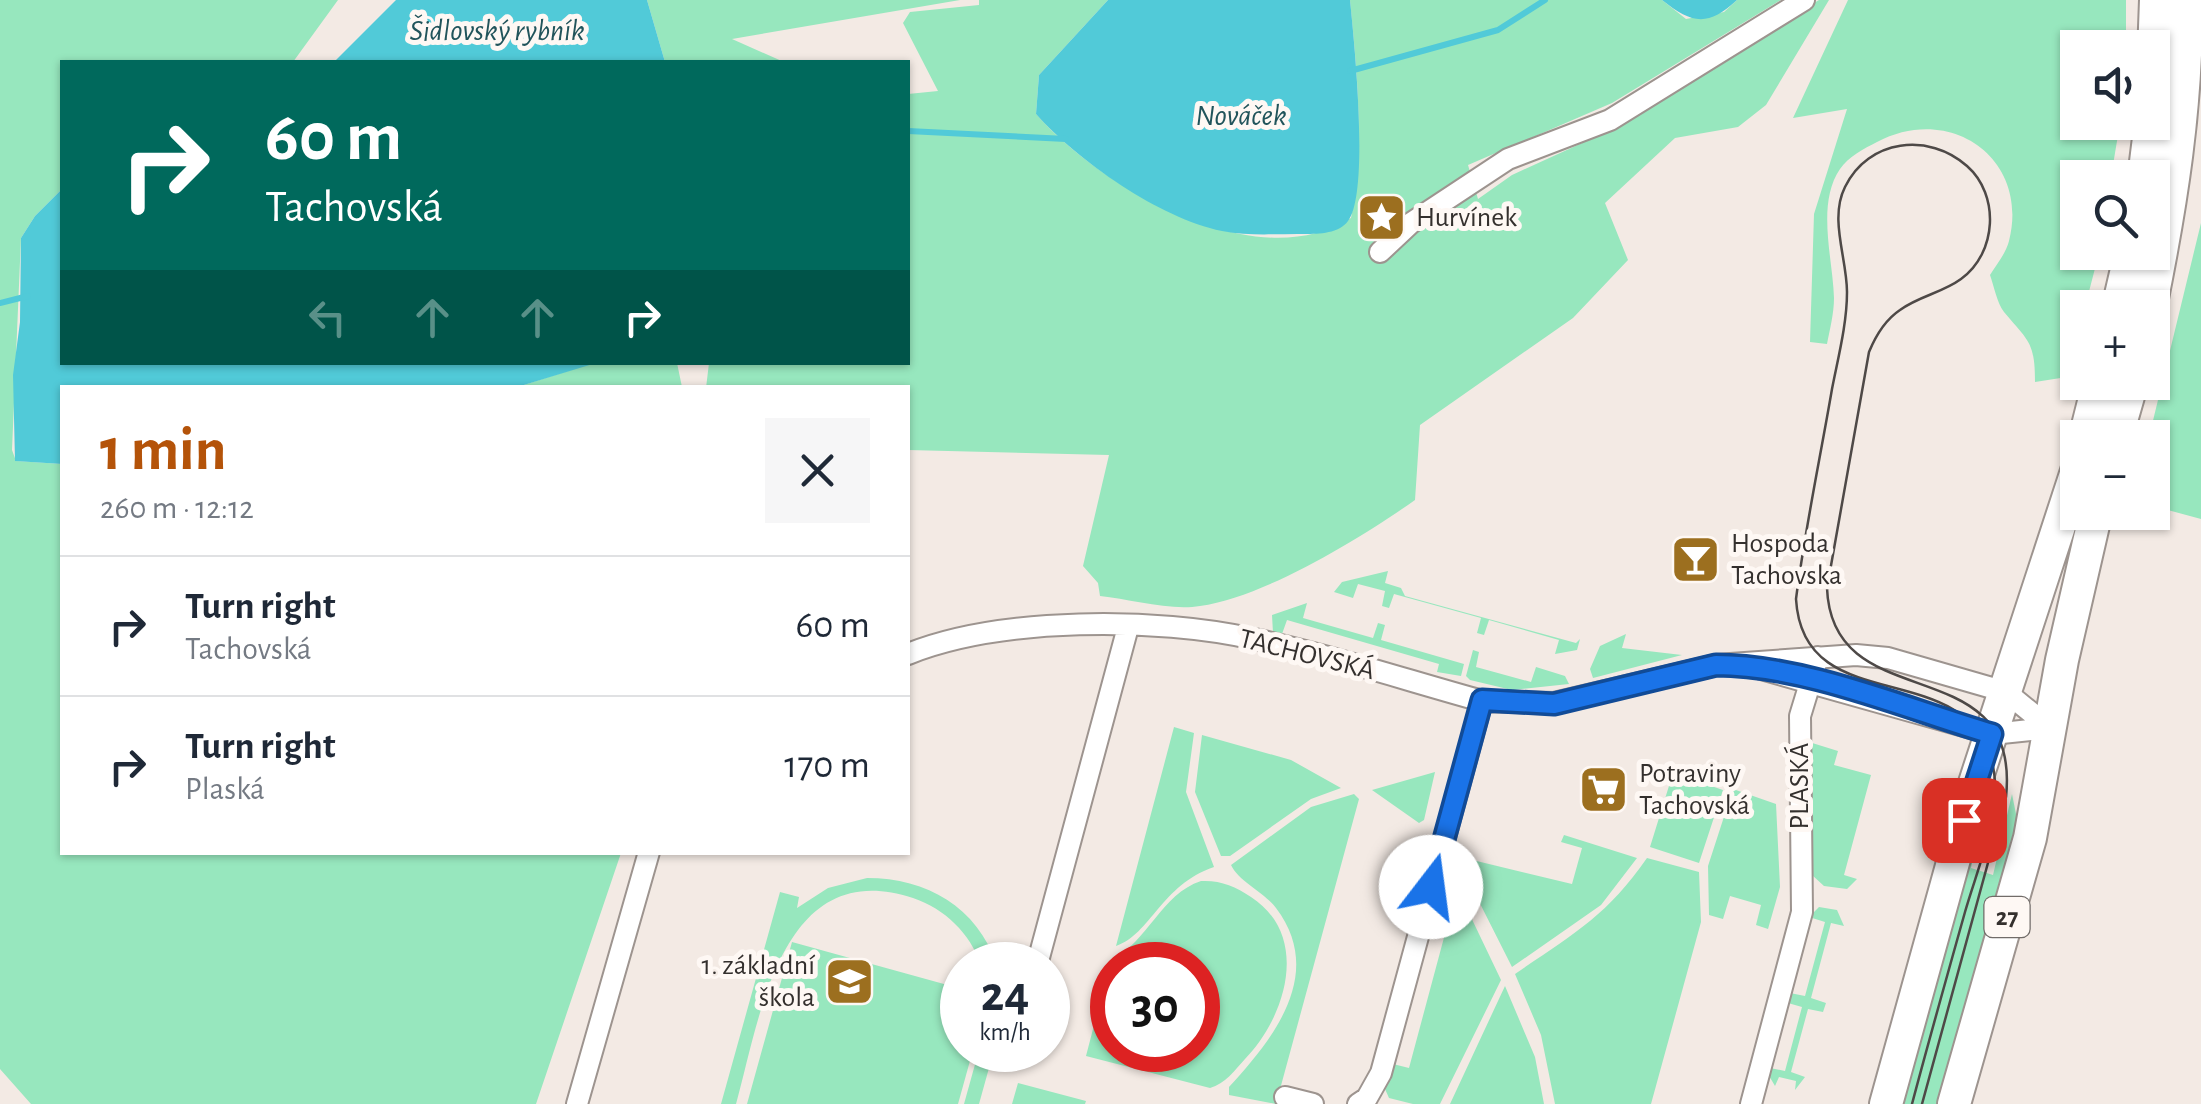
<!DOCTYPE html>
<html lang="en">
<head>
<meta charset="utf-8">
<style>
	body { margin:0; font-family:"Alegreya Sans",sans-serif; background:#f6f6f7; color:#1f2937; height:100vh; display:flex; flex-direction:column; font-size:38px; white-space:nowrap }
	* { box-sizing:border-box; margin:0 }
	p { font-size:32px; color:#747a83 }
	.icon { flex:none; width:55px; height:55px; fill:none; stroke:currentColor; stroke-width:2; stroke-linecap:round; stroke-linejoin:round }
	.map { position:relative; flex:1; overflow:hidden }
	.side { position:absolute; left:60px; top:385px; width:850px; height:470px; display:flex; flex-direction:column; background:#fff; border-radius:0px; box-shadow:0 2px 8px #0004 }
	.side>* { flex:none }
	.top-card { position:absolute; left:60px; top:60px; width:850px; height:305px; border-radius:0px; box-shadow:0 2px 8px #0004; background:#00695c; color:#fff; overflow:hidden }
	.fabs { position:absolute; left:2060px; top:30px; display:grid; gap:20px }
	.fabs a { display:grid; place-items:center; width:110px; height:110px; border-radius:0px; background:#fff; box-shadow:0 2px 8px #0004; font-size:50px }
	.speed { position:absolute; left:940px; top:942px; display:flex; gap:20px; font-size:50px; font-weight:700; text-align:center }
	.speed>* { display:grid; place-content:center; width:130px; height:130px; border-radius:50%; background:#fff; box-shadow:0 2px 8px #0004; line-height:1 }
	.speed small { font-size:25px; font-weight:400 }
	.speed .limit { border:15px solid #d22; background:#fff; color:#111 }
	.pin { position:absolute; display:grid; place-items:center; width:85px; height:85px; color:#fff; margin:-42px; border-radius:20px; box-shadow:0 5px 15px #0006 }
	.me { position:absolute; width:110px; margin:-55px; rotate:15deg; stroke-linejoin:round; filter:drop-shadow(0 0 8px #0008) }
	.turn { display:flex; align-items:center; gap:35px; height:210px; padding:0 40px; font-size:45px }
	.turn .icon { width:130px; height:130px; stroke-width:2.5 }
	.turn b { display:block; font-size:70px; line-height:85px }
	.lanes { display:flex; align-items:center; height:95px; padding:0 40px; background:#0003; justify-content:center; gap:50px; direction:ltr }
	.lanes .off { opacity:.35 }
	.round { display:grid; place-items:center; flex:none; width:105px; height:105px; border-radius:0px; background:#f6f6f7 }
	.summary { display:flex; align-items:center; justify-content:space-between; height:170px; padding:0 40px }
	h1 { font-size:60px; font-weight:700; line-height:75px; color:#b45309 }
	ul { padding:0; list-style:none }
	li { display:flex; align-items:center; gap:30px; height:140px; padding:0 40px; border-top:2px solid #e0e1e3 }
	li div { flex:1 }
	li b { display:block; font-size:38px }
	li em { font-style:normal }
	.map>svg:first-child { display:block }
	.green { fill:#97e7be; fill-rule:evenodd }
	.water { fill:#51cad8 }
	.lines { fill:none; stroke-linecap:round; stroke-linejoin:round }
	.stream { stroke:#51cad8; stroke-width:6 }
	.street-casing { stroke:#9d948f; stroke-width:24 }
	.primary-casing { stroke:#9d948f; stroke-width:36 }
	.street { stroke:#fff; stroke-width:20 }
	.primary { stroke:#fff; stroke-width:32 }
	.tram { stroke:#4e4947; stroke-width:2.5 }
	.route-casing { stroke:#114b97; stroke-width:25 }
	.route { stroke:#1a73e8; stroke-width:18 }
	.labels { text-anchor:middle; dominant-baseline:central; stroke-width:10; stroke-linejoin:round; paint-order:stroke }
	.shield { fill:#fef8f4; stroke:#716c69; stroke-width:2.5 }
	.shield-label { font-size:25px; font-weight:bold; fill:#34302e }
	.poi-label { font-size:28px; fill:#34302e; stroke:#fef8f4; text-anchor:start }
	.street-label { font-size:28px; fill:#34302e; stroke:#fef8f4 }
	.water-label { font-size:30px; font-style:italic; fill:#21545b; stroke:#fef8f4 }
</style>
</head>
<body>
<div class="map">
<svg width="2201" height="1104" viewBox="0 0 2201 1104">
	<rect width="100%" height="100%" fill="#f3eae4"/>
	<path class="green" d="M0,0H338L293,62H62V189L35,216L21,238L12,450L16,461L62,464V852L621,853L536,1104H31L0,1069Z
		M647,0H960L732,39L784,62H665Z
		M979,0H1108L1039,75L1036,114C1094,180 1224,258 1316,233C1328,230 1340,223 1351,218C1365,146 1357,72 1350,0H1662L1686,19L1724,12L1737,0H1781L1612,103L1468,165L1478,199L1512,175L1626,123L1695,74L1819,0H1829L1766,105L1738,127L1675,138L1605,203L1628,260L1573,318L1420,425L1415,500C1361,538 1265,597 1200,606C1170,611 1130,599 1100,596L1098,583L1083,566L1109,455L908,450V388H706L709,363L908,362V94L938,91L903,23L910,12L979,5Z
		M1848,0H2126V47L2078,48V122L2120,123L2111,177L2078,178V252L2099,253L2085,307L2078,308L2077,336L2067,377L2035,382C2035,341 2028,341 2004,312C1997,303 1994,286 1990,275C1997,264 2006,253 2009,241C2030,158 1950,103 1877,142C1865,148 1848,157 1840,169C1816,204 1833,259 1834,298C1834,313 1830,329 1827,344L1810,342L1814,214L1847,109L1793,118Z
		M2201,223V519L2153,506L2152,438L2149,437Z
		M596,362L677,363L682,387L514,388Z
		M1388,571L1385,583L1401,588L1405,596L1576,643L1580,639L1577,650L1555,654L1559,640L1489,620L1484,635L1477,633L1481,618L1394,594L1389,608L1382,606L1385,591L1358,584L1353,598L1334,592L1342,582Z
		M1307,603L1303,618L1373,638L1378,623L1385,625L1381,640L1464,664L1461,676L1437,672L1439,664L1287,620L1282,634L1273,633L1272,615Z
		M1626,634L1622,648L1682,655L1593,678L1590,669L1600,646Z
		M1473,650L1479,652L1476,667L1531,682L1536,667L1565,676L1569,684L1512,690L1470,680L1466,676Z
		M1174,727L1194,733L1186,792L1214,867C1161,885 1151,934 1116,946Z
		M1202,735L1291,760L1341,788L1311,799L1230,856H1221L1195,792Z
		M1809,742L1838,751L1834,765L1871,775L1844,875L1857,879L1847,889L1824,886L1812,875Z
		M1435,772L1424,820L1419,823L1372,790Z
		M1673,773L1723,790L1699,863L1650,847Z
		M1733,789L1776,804L1780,887L1768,929L1756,925L1761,905L1730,896L1723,919L1709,915L1708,866Z
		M1354,794L1359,799L1276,1104L1229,1095V1087C1273,1039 1326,974 1276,908C1264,892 1239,882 1231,865L1311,807Z
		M2012,794L2017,819L1939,1104H1900L1986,799L1971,868L1993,875Z
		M1564,835L1637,858L1601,905L1512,967L1456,856L1572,884L1582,848L1561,842Z
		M1647,858L1699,872L1701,922L1651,1104H1555L1541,1035L1515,974C1573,934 1606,917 1647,858Z
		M1446,865L1501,980L1440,1104H1413L1389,1098L1385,1089L1393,1064L1409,1068L1453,904L1437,899Z
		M867,878C927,878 977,907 997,965H981C970,933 945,909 913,898C781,854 760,1018 736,1104H721L780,892L799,897L797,908L828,888Z
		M1201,881C1220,880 1235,886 1251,897C1311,936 1286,1017 1245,1059C1235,1070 1225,1084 1210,1088L1086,1056L1111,960C1148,942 1161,894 1201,881ZM1112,965H1198V1050H1112Z
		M1819,907L1837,910L1844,926L1831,923L1811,998L1826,1003L1823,1012L1808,1009L1791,1072L1805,1077L1795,1090L1796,1081L1779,1077L1775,1086L1768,1074L1770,1068L1785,1071L1802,1007L1788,1003L1790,993L1805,996L1825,922L1809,917Z
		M792,942L962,989V1050H973L958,1104H747Z
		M1505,986L1535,1057L1544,1104H1450Z
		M979,1050H994L979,1104H964Z
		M1018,1083L1086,1101L1085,1104H1012Z"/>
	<path class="water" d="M396,0H647L665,62H328L336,60Z
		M1108,0H1350C1354,40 1370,192 1348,221C1338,235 1314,234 1298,234C1273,234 1247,236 1222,231C1159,218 1078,161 1036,114L1039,75Z
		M1662,0H1737C1708,27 1692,24 1662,0Z
		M62,189V362L596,363L514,388H62V464L15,461L13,375L20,322L21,238L35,216Z"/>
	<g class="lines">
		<path class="stream" d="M1350,71L1498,30L1545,0
			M908,131L1066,139
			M0,303L28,296"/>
		<defs>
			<path id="street" d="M1380,252L1411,223L1508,159L1610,120L1804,0
				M908,654C1000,617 1157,617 1254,639C1330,655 1406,680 1482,701L1554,703L1716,665L1856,655L1888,658L2006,692L2050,728
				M1761,669L1992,734L2050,728
				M1037,965L1128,627
				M1285,1097L1313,1104
				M577,1104L649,852
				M1358,1104L1367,1098L1381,1073L1482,701
				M1751,1104L1802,912L1800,716L1818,657"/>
			<path id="primary" d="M2152,110L2156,0
				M2144,178L2151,122
				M2118,308L2131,252
				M2150,308C2171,205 2187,105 2186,0
				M2085,438L2099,382
				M2116,438L2132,382
				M1886,1104L1975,783L2078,468
				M1954,1104L2030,838L2062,660L2096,512"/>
		</defs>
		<use href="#street" class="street-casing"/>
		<use href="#primary" class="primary-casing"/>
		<use href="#street" class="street"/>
		<use href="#primary" class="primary"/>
		<path class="tram" d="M1912,1104C1929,1040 1947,976 1965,912C1978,866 2004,809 1992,762C1965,654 1803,721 1796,599C1805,529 1820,459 1832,389C1838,358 1847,324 1847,292C1847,258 1829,219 1845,187C1868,139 1929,132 1967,166C2000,195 1997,253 1961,279C1942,293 1919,296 1900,310C1885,320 1876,335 1869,352L1827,588C1832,721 2022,645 2006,797L1922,1104"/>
	</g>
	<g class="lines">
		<defs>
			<path id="route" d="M1431,887L1482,700L1554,704L1716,665C1805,665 1907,709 1992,734L1964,820"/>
		</defs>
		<use href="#route" class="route-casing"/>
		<use href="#route" class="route"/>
	</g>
	<defs>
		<symbol id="sight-square" viewBox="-11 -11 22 22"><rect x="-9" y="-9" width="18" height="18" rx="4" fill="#9c6f1f" stroke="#fef8f4"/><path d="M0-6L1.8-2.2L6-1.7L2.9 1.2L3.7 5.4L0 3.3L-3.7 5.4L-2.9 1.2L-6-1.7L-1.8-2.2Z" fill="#fff"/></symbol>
		<symbol id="bar-square" viewBox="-11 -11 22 22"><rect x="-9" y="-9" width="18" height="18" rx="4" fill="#9c6f1f" stroke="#fef8f4"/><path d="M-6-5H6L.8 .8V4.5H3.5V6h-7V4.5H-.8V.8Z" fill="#fff"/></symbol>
		<symbol id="supermarket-square" viewBox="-11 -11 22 22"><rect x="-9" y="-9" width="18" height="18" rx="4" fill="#9c6f1f" stroke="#fef8f4"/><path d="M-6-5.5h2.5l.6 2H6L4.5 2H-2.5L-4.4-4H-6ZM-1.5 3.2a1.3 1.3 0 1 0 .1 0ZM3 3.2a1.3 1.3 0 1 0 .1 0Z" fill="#fff"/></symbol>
		<symbol id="school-square" viewBox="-11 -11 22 22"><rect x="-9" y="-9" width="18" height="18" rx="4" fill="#9c6f1f" stroke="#fef8f4"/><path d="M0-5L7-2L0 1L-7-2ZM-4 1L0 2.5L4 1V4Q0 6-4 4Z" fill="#fff"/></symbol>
	</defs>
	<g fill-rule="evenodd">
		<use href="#sight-square" x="1354" y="190" width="55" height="55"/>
		<use href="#bar-square" x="1668" y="532" width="55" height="55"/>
		<use href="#supermarket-square" x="1576" y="762" width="55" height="55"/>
		<use href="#school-square" x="822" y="954" width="55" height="55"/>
	</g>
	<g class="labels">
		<rect class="shield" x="1984.5" y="897" width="45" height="40" rx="8"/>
		<g class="shield-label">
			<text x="2007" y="917">27</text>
		</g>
		<g class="poi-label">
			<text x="1416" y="218">Hurvínek</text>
			<text x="1731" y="544">Hospoda<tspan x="1731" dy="32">Tachovska</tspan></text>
			<text x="1639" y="774">Potraviny<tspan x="1639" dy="32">Tachovská</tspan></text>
			<text x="815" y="966" text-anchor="end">1. základní<tspan x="815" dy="32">škola</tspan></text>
		</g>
		<g class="street-label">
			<text transform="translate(1307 655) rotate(14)">TACHOVSKÁ</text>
			<text transform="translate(1800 786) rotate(-90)">PLASKÁ</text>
		</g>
		<g class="water-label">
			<text x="497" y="31">Šidlovský rybník</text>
			<text x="1241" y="116">Nováček</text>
		</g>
	</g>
</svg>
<div class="fabs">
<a><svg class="icon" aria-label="sound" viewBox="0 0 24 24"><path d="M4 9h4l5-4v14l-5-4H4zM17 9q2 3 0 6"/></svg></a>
<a><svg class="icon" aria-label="search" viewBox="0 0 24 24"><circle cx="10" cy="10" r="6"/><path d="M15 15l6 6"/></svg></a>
<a>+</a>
<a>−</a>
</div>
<div class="speed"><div>24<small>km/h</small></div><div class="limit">30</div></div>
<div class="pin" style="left:1964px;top:820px;background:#d93025"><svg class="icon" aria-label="arrive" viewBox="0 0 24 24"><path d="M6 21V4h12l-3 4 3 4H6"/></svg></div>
<svg class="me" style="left:1431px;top:887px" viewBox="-20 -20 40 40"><circle r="19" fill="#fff"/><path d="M0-13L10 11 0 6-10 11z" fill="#1a73e8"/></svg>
<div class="top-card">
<div class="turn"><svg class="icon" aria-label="right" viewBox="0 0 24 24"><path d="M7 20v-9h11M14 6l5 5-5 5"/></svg><div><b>60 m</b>Tachovská</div></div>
<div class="lanes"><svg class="icon off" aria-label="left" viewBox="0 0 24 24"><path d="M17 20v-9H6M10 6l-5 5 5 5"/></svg><svg class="icon off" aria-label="ahead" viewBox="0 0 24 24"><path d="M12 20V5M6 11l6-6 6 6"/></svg><svg class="icon off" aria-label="ahead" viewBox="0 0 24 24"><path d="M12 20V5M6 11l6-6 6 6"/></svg><svg class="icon" aria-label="right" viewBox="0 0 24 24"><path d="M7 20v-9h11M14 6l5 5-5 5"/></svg></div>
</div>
<section class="side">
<div class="summary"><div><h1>1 min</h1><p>260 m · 12:12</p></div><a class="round"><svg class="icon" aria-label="close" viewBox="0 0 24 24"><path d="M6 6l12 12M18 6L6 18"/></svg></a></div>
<ul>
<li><svg class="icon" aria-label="right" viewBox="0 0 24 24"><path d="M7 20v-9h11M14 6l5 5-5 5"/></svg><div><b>Turn right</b><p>Tachovská</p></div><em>60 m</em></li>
<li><svg class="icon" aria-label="right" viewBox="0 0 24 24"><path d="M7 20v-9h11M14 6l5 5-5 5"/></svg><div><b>Turn right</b><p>Plaská</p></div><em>170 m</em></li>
</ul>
</section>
</div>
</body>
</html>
